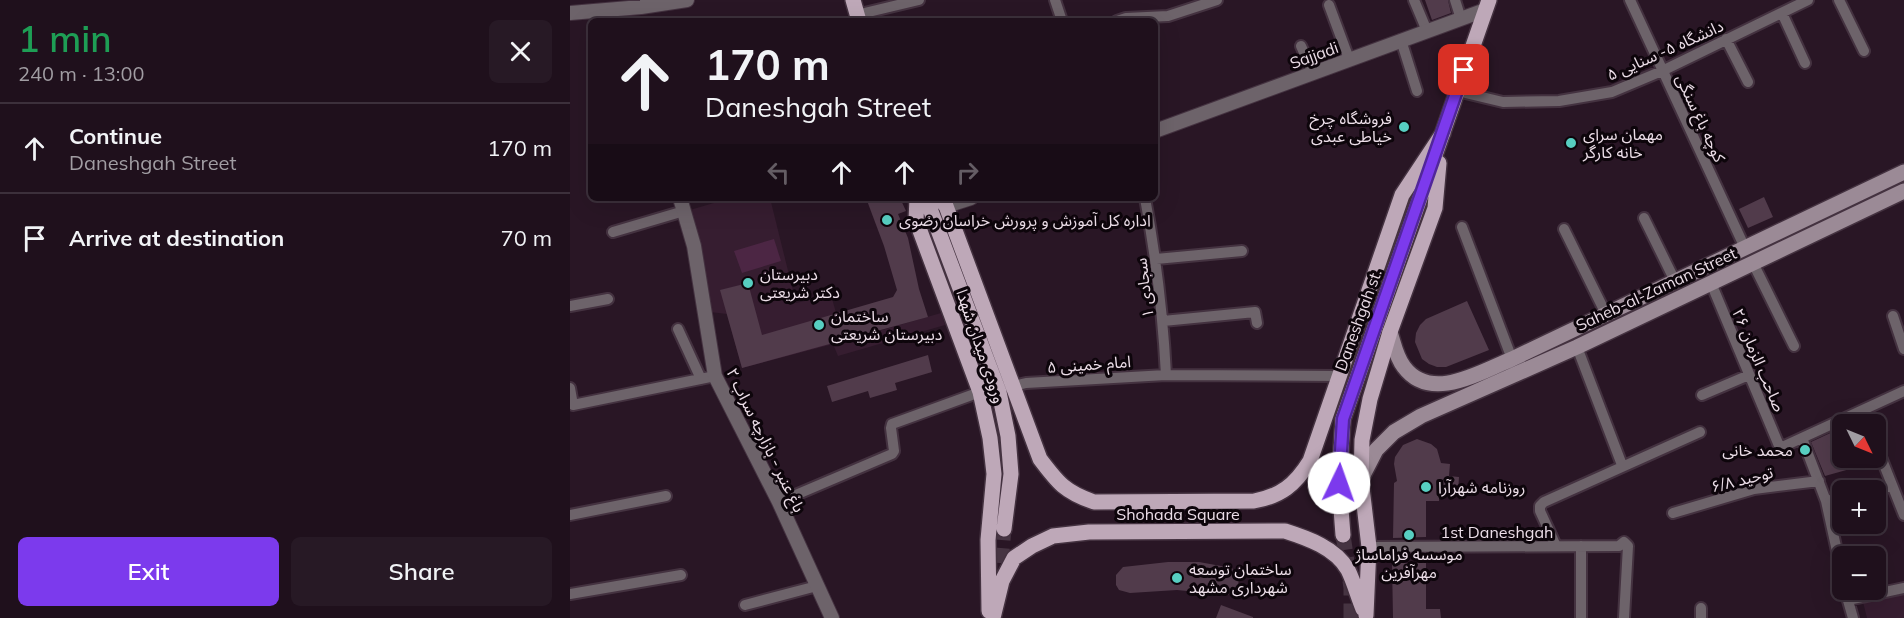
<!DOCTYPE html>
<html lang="en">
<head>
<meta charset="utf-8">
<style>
	body { margin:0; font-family:Mulish,"Noto Sans Arabic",sans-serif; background:#271925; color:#f1f3f6; height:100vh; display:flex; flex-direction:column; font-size:22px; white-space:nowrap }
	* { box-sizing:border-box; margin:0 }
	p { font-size:20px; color:#a19da3 }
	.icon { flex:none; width:33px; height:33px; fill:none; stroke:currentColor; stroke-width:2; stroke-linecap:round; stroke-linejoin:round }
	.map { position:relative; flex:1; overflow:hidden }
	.panel { display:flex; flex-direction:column; background:#1f101c; width:570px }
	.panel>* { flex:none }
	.banner { position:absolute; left:18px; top:18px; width:570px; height:183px; border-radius:9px; box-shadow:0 6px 24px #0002,0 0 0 2px #3c303b; background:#1f101c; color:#f1f3f6; overflow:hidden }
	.needle { width:39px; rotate:133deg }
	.tools { position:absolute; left:1262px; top:414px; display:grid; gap:12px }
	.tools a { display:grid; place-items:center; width:54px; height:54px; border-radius:9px; background:#1f101c; box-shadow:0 6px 24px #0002,0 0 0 2px #3c303b; font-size:30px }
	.pin { position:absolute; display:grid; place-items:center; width:51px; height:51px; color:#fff; margin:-26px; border-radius:12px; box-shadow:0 3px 9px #0006 }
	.me { position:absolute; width:66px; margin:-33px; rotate:3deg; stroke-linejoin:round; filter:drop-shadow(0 0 4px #0008) }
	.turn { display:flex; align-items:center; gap:21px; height:126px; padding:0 18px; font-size:27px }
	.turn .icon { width:78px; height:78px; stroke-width:2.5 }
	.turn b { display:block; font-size:42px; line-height:51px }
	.lanes { display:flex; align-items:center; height:57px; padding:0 18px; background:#0003; justify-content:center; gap:30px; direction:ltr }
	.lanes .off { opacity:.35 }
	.round { display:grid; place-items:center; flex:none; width:63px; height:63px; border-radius:9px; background:#271925 }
	.headline { display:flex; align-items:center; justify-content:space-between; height:102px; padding:0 18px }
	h1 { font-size:36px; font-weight:600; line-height:45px; color:#1e9e55 }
	.action { display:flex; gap:12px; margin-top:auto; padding:12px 18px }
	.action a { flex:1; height:69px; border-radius:9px; background:#7c3aed; color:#fff; font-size:24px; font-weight:600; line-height:69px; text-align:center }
	.action a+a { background:#271925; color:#f1f3f6 }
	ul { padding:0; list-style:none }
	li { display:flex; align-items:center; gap:18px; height:90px; padding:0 18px; border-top:2px solid #3c303b }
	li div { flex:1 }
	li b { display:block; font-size:22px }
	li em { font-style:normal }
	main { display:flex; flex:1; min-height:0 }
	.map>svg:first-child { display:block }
	.built { fill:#361d30 }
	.green { fill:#4c2644 }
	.building { fill:#513b4b }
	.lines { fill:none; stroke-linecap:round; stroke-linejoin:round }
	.primary-tunnel { stroke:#463442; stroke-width:15; stroke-dasharray:15 8; stroke-linecap:butt }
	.minor-casing { stroke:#443240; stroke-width:14 }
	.tertiary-casing { stroke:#443240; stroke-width:16 }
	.secondary-casing { stroke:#443240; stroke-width:18 }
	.primary-casing { stroke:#443240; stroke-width:18 }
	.minor { stroke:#6d636a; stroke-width:10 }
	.tertiary { stroke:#6d636a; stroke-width:14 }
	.secondary { stroke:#9b8a96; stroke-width:15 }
	.primary { stroke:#bea8b8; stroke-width:15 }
	.route-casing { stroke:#51269a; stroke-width:15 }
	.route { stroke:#7c3aed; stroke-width:10 }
	.poi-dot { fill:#57cec1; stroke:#0d050b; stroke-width:2 }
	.labels { text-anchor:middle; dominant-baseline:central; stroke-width:6; stroke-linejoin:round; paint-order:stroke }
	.street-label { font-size:16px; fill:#ecdee8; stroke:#0d050b }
	.poi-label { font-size:16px; fill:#ecdee8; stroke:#0d050b; text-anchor:start }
</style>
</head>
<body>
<main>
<section class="panel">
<div class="headline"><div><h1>1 min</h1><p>240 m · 13:00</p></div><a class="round"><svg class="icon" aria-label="close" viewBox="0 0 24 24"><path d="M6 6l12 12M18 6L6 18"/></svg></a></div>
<ul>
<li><svg class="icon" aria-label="ahead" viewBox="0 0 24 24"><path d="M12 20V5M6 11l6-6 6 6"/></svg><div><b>Continue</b><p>Daneshgah Street</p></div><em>170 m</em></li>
<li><svg class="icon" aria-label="arrive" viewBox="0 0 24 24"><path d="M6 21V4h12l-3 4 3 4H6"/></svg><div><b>Arrive at destination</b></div><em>70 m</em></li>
</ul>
<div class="action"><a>Exit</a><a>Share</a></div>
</section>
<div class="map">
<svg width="1334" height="618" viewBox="0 0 1334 618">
	<rect width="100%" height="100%" fill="#291625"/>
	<path class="built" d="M161,198H200L226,303L261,295L274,341L371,313L375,325L268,356L263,344L172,368L157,314L140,312L120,210Z
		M1334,592V618H1297L1293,602Z"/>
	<path class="green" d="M204,239L211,261L172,273L164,251Z"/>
	<path class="building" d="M855,0H878L881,13L862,20Z
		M1194,197L1203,217L1178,228L1169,209Z
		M296,198H330L336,211L328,214L338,238L349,289L358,317L172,368L150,290L178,283L192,335L323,297L327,290L314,246Z
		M897,301L919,350L876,367H867L859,364L852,359L845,342L846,333L850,325L856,319Z
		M358,355L362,372L325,383L327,390L300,398L298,391L262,402L257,386Z
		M1269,429L1272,438V458H1277L1280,469L1255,476L1241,442Z
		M847,439L861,444L867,449L871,463L880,464L879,476L889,477L888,492L869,491V501H856V537L823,538L824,483L827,481L824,464L825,457L833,445Z
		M598,562H629L662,568L669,576L668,587L658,595L607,590L560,593L549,590L546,585V575L553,567Z
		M822,563H856V609H870L871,618H823Z
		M651,605L683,617V618H646Z"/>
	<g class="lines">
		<path class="primary-tunnel" d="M773,535L781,588V618
			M429,586L434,529"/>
		<defs>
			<path id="minor" d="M485,0L492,21
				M844,0L857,31
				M885,0L891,19
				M1060,0L1175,248
				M1269,0L1294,51
				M759,5L779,59
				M1212,13L1235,63
				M286,15L349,0
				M547,21L556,18L598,16L647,0
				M1156,39L1178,82
				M831,40L847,91
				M731,46L743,73
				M887,91L933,102L989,101L1042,92L1092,71L1238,0
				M575,198C586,257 593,315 596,375
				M1074,218L1105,281
				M892,227L942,359
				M994,229L1036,314
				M43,232L114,211
				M586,259L672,251
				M1183,263L1224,346
				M1141,283L1210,448L1334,391
				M0,306L38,299
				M1323,316L1334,349
				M593,321L685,312L687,323
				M108,329L131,379
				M1007,347L1052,465
				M444,386L456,383L596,375L768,376
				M0,388L3,405L145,376
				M1132,395L1179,375
				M1293,410L1298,424
				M1232,438L1256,501L1272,574
				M1305,442L1334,515
				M1303,490L1322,486
				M1256,501L1272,498
				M209,502L322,454L324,451L321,428L322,424L410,392
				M1103,513L1184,489L1249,481
				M0,515L96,496
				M986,546L970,511V506L974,502L1130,432
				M799,547L1049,546L1054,542L1058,546L1054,618
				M1275,590L1283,618
				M0,594L111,575
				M1278,600L1334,588
				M175,605L247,586
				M1011,618V546
				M1131,618V608"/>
			<path id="tertiary" d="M0,13L71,7L117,0
				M585,131L915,10
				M110,198L124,246L145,376L209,502L262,618
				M376,206L401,198"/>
			<path id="secondary" d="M820,332C824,344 826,357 834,367C861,403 910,372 942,359L1334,172
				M791,479L806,450L824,432L851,416L1007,347L1334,191"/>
			<path id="primary" d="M283,0L289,21
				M347,198L346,220L410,392L420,438L424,474L418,540L419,611
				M356,198L429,392L438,436L441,474L434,529
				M369,198L376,206L470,459C488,483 495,492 524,502L684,501C711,496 725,485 740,461L832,195L873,133
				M773,535L769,483L773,419L919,0
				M796,615L799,547L791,479L792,440L800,399L820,332L865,208L869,163
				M423,618L432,581L444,558L462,546L483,536L519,532L715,531C737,538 766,548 778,570C784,582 788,597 793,609"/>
		</defs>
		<use href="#minor" class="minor-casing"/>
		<use href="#tertiary" class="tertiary-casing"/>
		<use href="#secondary" class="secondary-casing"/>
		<use href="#primary" class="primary-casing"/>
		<use href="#minor" class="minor"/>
		<use href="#tertiary" class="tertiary"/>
		<use href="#secondary" class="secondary"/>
		<use href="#primary" class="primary"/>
	</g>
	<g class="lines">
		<defs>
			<path id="route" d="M769,483L773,419L894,70"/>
		</defs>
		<use href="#route" class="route-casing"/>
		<use href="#route" class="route"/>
	</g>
	<g class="poi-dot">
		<circle cx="834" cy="127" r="6"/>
		<circle cx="1001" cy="143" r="6"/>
		<circle cx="317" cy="220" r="6"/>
		<circle cx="178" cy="283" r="6"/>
		<circle cx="249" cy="325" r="6"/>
		<circle cx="1235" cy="450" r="6"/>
		<circle cx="856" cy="487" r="6"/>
		<circle cx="839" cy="535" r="6"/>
		<circle cx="607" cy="578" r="6"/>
	</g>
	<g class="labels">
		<g class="street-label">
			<text transform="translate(1095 50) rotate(-24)">دانشگاه ۵- سنایی ۵</text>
			<text transform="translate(744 55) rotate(-20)">Sajjadi</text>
			<text transform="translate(1131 118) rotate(65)">کوچه باغ سنگی</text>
			<text transform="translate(574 288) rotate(-97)">سجادی ۱</text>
			<text transform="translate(1086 289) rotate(-25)">Saheb-al-Zaman Street</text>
			<text transform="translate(788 320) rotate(-70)">Daneshgah st.</text>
			<text transform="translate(411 346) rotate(71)">ورودی میدان شهدا</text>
			<text transform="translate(1189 360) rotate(67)">صاحب الزمان ۲۶</text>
			<text transform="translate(519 364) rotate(-4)">امام خمینی ۵</text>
			<text transform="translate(196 440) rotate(64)">باغ عنبر - بازارچه سراب ۲</text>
			<text transform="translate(1172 479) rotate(-14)">توحید ۶/۸</text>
			<text x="608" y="514">Shohada Square</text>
			<text x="927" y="532">1st Daneshgah</text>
		</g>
		<g class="poi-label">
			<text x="822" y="118" text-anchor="end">فروشگاه چرخ<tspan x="822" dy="18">خیاطی عبدی</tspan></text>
			<text x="1013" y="134">مهمان سرای<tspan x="1013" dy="18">خانه کارگر</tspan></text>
			<text x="329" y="220">اداره کل آموزش و پرورش خراسان رضوی</text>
			<text x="190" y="274">دبیرستان<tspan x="190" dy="18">دکتر شریعتی</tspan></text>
			<text x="261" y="316">ساختمان<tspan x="261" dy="18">دبیرستان شریعتی</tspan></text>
			<text x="1223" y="450" text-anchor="end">محمد خانی</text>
			<text x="868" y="487">روزنامه شهرآرا</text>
			<text x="839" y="554" text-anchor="middle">موسسه فراماساژ<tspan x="839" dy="18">مهرآفرین</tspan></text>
			<text x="619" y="569">ساختمان توسعه<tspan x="619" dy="18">شهرداری مشهد</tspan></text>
		</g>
	</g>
</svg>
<div class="tools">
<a><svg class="needle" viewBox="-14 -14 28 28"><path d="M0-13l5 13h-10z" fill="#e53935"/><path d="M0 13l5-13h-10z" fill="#a19da3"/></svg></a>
<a>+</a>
<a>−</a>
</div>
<div class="pin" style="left:894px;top:70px;background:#d93025"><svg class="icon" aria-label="arrive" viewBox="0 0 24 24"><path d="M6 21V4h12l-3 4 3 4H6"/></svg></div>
<svg class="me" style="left:769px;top:483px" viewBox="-20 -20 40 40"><circle r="19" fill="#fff"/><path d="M0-13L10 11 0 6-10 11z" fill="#7c3aed"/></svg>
<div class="banner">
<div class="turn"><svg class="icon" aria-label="ahead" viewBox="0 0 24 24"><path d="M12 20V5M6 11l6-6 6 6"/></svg><div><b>170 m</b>Daneshgah Street</div></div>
<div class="lanes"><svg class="icon off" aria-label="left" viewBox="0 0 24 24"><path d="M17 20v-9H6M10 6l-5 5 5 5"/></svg><svg class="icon" aria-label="ahead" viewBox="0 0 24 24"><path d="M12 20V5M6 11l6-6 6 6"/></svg><svg class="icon" aria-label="ahead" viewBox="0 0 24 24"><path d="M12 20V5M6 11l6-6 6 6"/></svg><svg class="icon off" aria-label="right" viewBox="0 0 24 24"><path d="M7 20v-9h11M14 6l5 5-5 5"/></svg></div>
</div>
</div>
</main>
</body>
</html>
